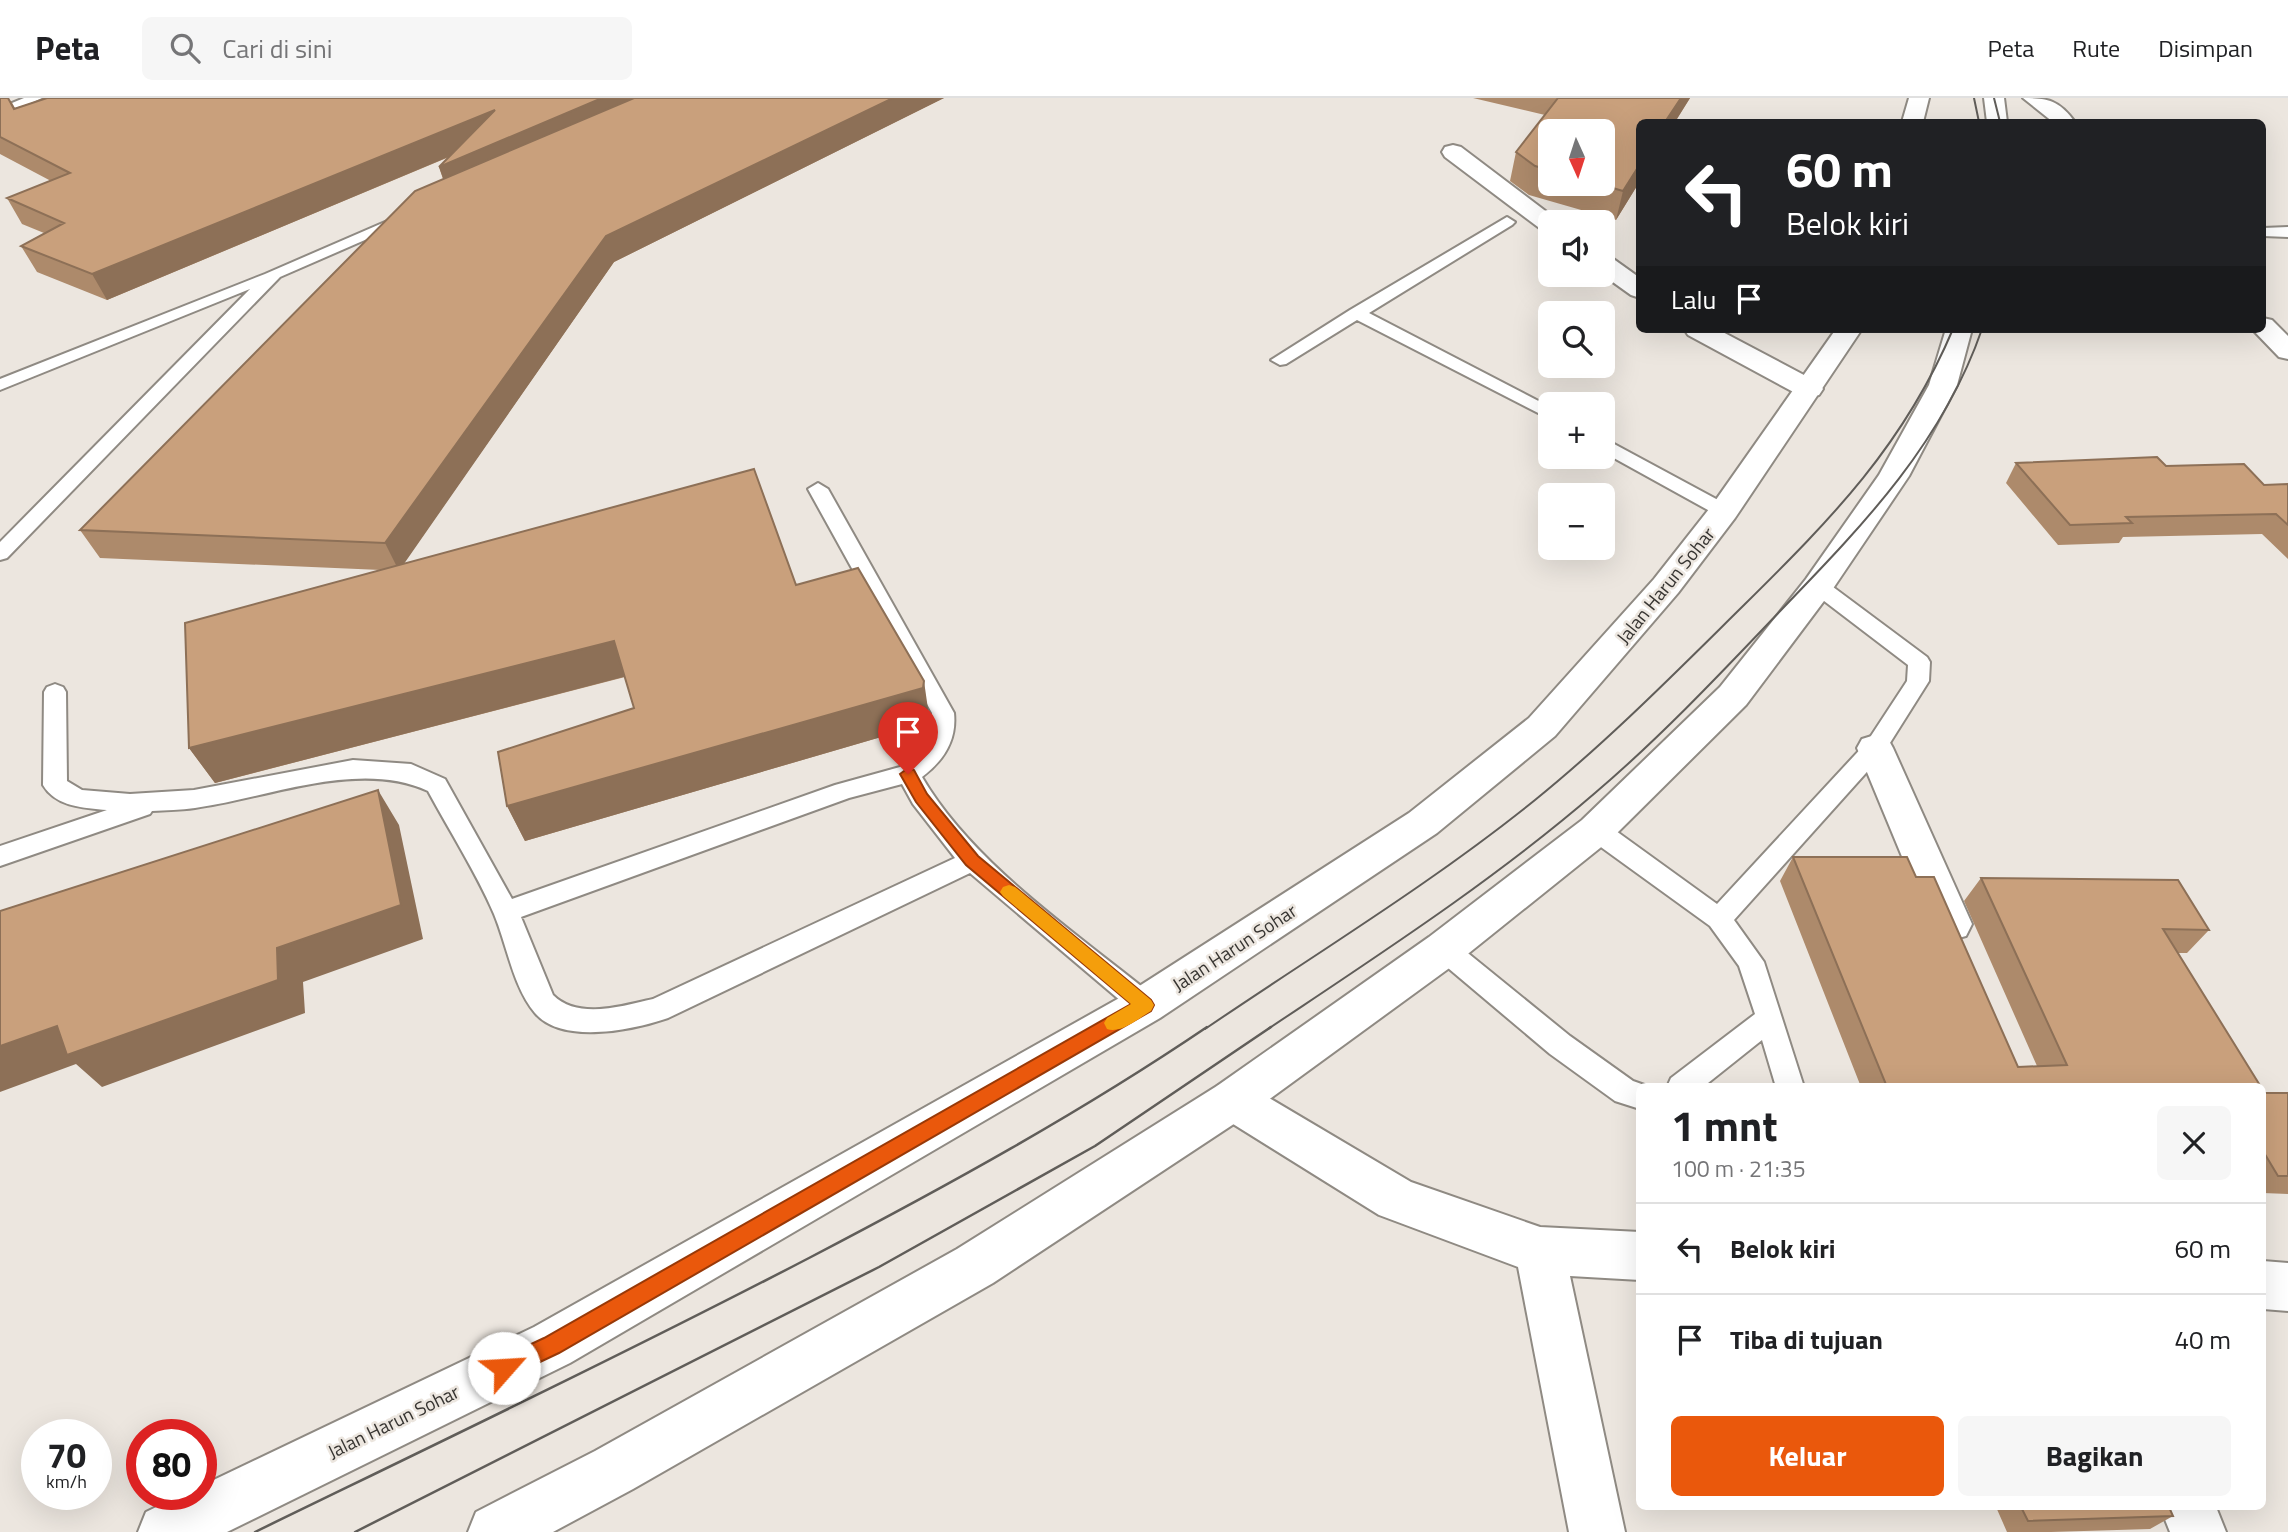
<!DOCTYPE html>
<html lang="id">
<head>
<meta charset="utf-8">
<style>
	body { margin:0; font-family:"Titillium Web",sans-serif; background:#f6f6f6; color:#202124; height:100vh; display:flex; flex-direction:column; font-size:26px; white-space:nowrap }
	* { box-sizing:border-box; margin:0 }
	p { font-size:23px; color:#757577 }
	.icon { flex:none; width:38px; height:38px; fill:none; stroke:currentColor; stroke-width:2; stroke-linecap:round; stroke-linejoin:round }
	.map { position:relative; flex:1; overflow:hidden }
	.drawer { position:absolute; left:1636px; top:985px; width:630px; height:427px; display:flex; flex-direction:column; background:#fff; border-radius:10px; box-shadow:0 7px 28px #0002 }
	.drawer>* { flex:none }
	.top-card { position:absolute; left:1636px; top:21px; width:630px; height:214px; border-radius:10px; box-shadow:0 7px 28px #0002; background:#202124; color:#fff; overflow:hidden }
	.needle { width:46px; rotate:177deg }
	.controls { position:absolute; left:1538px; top:21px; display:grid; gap:14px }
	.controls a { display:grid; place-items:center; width:77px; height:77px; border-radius:10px; background:#fff; box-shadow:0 7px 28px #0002; font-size:35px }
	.speed { position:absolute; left:21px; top:1321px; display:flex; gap:14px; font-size:35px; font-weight:700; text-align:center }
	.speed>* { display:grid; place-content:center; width:91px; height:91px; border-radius:50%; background:#fff; box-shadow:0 7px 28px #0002; line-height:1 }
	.speed small { font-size:18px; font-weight:400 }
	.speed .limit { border:10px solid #d22; background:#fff; color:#111 }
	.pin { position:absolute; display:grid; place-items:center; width:60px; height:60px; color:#fff; margin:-72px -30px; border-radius:50% 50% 50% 0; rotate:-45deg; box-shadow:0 0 7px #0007 }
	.pin .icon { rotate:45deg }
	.me { position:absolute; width:77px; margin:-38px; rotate:64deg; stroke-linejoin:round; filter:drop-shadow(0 0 5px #0008) }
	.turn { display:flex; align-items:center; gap:24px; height:147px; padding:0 35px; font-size:32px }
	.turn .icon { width:91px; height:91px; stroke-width:2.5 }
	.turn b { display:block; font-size:49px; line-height:60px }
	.then { display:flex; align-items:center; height:66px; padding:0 35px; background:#0003; gap:14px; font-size:26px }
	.round { display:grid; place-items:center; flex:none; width:74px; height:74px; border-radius:10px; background:#f6f6f6 }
	.overview { display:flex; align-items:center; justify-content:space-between; height:119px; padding:0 35px }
	h1 { font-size:42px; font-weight:700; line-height:52px }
	.cta { display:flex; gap:14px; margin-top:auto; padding:14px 35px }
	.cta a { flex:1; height:80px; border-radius:10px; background:#ea580c; color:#fff; font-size:28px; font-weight:700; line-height:80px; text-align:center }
	.cta a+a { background:#f6f6f6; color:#202124 }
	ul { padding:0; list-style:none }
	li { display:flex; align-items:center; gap:21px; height:91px; padding:0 35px; border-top:2px solid #e0e0e0 }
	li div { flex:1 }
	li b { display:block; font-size:26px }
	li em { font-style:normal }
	header { display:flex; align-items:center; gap:42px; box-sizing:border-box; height:98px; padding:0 35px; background:#fff; border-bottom:2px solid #e0e0e0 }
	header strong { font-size:33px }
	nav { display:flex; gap:38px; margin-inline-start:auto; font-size:24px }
	.search { width:490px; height:63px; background:#f6f6f6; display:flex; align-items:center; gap:18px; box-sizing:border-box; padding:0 24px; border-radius:10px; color:#757577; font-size:26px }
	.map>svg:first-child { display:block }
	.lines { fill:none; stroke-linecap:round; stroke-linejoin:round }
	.lane-casing { stroke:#8f8a83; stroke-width:4 }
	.street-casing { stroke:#8f8a83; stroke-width:4 }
	.highway-casing { stroke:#8f8a83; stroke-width:4 }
	.lane { fill:#fff; fill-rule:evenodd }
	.street { fill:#fff; fill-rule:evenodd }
	.highway { fill:#fff; fill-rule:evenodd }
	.tram-far1 { stroke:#605d59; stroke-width:2 }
	.tram { stroke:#605d59; stroke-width:2.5 }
	.wall { fill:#ad8a6b; fill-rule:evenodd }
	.shaded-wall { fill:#8d7057 }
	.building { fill:#c9a07c; stroke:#8d7057; stroke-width:2 }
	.route { fill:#ea580c; stroke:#983908; stroke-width:2 }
	.slow { fill:#f59e0b }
	.labels { text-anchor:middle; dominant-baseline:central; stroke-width:5; stroke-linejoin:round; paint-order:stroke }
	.street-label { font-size:19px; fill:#373532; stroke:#ece6df }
</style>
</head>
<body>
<header>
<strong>Peta</strong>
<div class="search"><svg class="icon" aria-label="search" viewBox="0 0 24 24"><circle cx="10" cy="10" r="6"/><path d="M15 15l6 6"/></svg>Cari di sini</div>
<nav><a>Peta</a><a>Rute</a><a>Disimpan</a></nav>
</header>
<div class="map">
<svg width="2288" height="1434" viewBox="0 0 2288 1434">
	<rect width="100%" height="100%" fill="#ece6df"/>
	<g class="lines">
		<defs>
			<path id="lane" d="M24,0H42L0,19V10Z
				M408,114L415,118L413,121L280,179L7,460L0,462V444L250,191L0,292V281L265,176Z
				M1507,119L1515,124L1512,127L1369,215L1550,309V321L1357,222L1286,266L1280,267L1271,262L1350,212Z
				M2288,129V139L2263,138V130Z
				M1603,340L1731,409L1734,413L1724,419L1717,417L1603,354Z
				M818,385L828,391L954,615C957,643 943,663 922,679C973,766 1076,835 1155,899L1159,907L1155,915L1145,919L1135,915L970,775L668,920C633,932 562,947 535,915C513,889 507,847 494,816C476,774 450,734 428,693C359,661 268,700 195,710C181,712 166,712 152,713L150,716L0,768V748L107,712C84,710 56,709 43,687L44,594L47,589L55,586L63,589L66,594L67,683L82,692L130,696L194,692L353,662L411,666L445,681L512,801L835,687L900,669L927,646L931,635L932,615L808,391ZM902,686L913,706L955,760L653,901C622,908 578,922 553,897L521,819L849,700Z
				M1818,481L1825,483L1927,559L1930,564L1929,583L1883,656L1734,822L1764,864L1804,989H1776L1762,942L1703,989H1667L1671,980L1755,916L1739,868L1710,828L1587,739L1584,732L1587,725L1596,723L1605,725L1717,806L1867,644L1907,583L1908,567L1811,493L1808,488L1811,483Z
				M1444,840L1453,843L1570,938L1633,983L1650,989H1640V1011L1615,1003L1550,956L1435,859L1431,851L1435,843Z"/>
			<path id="street" d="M2023,0C2048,0 2059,2 2075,24H2053Z
				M1453,47L1461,49L1560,124H1550V134L1542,132L1445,59L1442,54L1445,49Z
				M1603,158L1612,160L1640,180V200L1631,197L1603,177Z
				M2263,220L2272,222L2288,238V261L2279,259L2252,231H2263Z
				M1684,231H1717L1819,285L1823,291L1819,297L1809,299L1799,297L1688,237Z
				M1875,637L1888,641L1893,650L1972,826L1966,838L1951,842L1936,838L1930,826L1857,650L1862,641Z
				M1233,982L1249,988L1411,1084L1540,1129L1640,1134V1182L1570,1178L1625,1434H1569L1518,1169L1379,1117L1217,1016L1210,1002L1217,988Z
				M2263,1163L2288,1165V1213L2263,1211Z
				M2160,1409H2216L2226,1434H2170Z"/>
			<path id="highway" d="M1909,0H1929L1923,24H1902Z
				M1984,0H2004L2007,24H1987Z
				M1836,231H1862L1735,420L1678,495L1555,638L1437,735L1160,920L570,1265L227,1434H138L146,1414L183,1396H201V1388L534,1229L1130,894L1409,715L1529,620L1654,481L1713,406Z
				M1946,231H1972L1957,287L1909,378L1830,495L1746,607L1610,742L1459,863L1249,1016L993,1185L633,1391L553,1434H468L476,1414L595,1353L957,1151L1217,988L1429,839L1582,722L1720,589L1806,481L1879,377L1929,287Z"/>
		</defs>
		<use href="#lane" class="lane-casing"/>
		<use href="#street" class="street-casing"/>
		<use href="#highway" class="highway-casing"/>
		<use href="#lane" class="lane"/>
		<use href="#street" class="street"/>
		<use href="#highway" class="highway"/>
		<path class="tram-far1" d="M1974,0L1979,24
			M1994,0L2000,24
			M1205,931C1315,856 1431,786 1535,702C1609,642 1676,574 1744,507C1832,420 1904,347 1953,231
			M1268,931C1380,856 1493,783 1595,695C1662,638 1723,573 1784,509C1865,425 1943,344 1982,231"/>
		<path class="tram" d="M255,1434C440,1344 626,1255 809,1160C945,1089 1080,1015 1207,929
			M355,1434L879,1169L1095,1048L1271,929"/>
	</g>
	<path class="wall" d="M0,0L11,3L15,10L47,0H944L614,164L403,466L796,487L929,618V625L525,743L507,708L634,610L625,579L215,685L189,650L381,472L100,460L80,432L443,81L439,69L449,59L107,202L37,174L21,148L44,135L22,126L7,100L51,83L0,56Z
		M1473,0H1690L1675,24H1640V83L1616,122L1529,97L1510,83L1516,54L1545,17ZM1550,33L1603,86H1550Z
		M2016,365L2166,368L2264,387L2288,386V461L2262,436L2123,439L2119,445L2058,447L2006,385Z
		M1793,759L1916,779L2018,969L2037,968L1964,803L1981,780L2209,832L2187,855H2178L2261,989H1861L1780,783Z
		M2263,995H2288V1096L2263,1095Z
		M1996,1409H2169L2173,1418L2150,1431L2051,1434H2007Z"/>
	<path class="shaded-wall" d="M602,0H663L448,94L439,69Z
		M893,0H944L614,164L399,473L385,445L606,138Z
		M1681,0H1690L1675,24H1665Z
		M495,12L503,36L107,202L92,176Z
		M1640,66V83L1616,122L1623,93Z
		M614,543L627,578L215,685L189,650Z
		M924,583L929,618V625L525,743L507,708Z
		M378,692L399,727L423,841L303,884L305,915L102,989L76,966L0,994V948L277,850Z"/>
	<path class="building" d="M0,0H8L14,11L47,0H602L439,69L495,12L92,176L21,148L64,125L7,100L70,75L0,39Z
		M634,0H893L606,138L385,445L80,432L415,93Z
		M1558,0H1681L1665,24H1640V66L1623,93L1599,86H1603V33H1550V72L1535,68L1516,54Z
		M2157,359L2166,368L2244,366L2264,387L2288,386V427L2276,416L2126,419L2132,425L2070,427L2016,365Z
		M754,371L796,487L858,470L924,583L923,590L507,708L498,654L634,610L614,543L189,650L185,525Z
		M378,692L401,807L277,850L278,882L67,957L57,928L0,948V813Z
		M1793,759H1907L1916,779H1934L2018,969L2067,967L1981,780L2178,782L2209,832L2163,831L2261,989H1887Z
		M2263,995H2288V1078H2278L2263,1053Z
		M2021,1409H2169L2173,1418L2028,1423Z"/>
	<path class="route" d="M908,670L914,672L927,696L978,758L1151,902L1154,907L1151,913L559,1255L504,1281L497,1278L494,1270L497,1262L544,1240L1131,906L966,767L916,704L900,676Z"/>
	<path class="slow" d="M1009,787L1015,789L1151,902L1154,907L1151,913C1139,920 1121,936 1107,931L1104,925L1107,920L1131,906L1003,798L1000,794L1003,789Z"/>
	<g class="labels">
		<g class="street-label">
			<text transform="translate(1665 487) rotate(-51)">Jalan Harun Sohar</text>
			<text transform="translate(1234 849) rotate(-33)">Jalan Harun Sohar</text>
			<text transform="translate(393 1323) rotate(-26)">Jalan Harun Sohar</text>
		</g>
	</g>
</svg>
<div class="controls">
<a><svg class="needle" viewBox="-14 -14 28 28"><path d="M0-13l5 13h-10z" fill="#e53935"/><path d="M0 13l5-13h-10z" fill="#757577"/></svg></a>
<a><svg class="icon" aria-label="sound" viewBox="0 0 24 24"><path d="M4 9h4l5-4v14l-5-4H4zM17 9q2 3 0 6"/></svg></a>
<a><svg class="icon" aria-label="search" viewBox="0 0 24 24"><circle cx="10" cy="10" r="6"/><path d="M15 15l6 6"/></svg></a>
<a>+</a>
<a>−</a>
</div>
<div class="speed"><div>70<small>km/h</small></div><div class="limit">80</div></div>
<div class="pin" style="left:908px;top:676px;background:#d93025"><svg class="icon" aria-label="arrive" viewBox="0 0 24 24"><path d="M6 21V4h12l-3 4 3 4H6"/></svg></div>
<svg class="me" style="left:504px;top:1270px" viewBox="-20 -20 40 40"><circle r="19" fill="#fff"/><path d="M0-13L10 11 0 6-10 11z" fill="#ea580c"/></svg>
<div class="top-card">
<div class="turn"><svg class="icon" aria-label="left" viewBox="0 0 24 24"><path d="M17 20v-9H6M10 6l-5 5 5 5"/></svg><div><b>60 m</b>Belok kiri</div></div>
<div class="then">Lalu<svg class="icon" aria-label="arrive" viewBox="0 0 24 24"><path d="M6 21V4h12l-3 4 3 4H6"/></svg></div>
</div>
<section class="drawer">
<div class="overview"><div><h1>1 mnt</h1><p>100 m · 21:35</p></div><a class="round"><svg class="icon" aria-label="close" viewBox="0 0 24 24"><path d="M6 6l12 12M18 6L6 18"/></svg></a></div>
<ul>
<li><svg class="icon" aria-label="left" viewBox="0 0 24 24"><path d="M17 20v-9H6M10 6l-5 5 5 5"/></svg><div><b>Belok kiri</b></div><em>60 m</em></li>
<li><svg class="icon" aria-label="arrive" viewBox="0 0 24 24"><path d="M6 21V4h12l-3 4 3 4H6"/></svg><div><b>Tiba di tujuan</b></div><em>40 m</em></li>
</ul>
<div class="cta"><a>Keluar</a><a>Bagikan</a></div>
</section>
</div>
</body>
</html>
